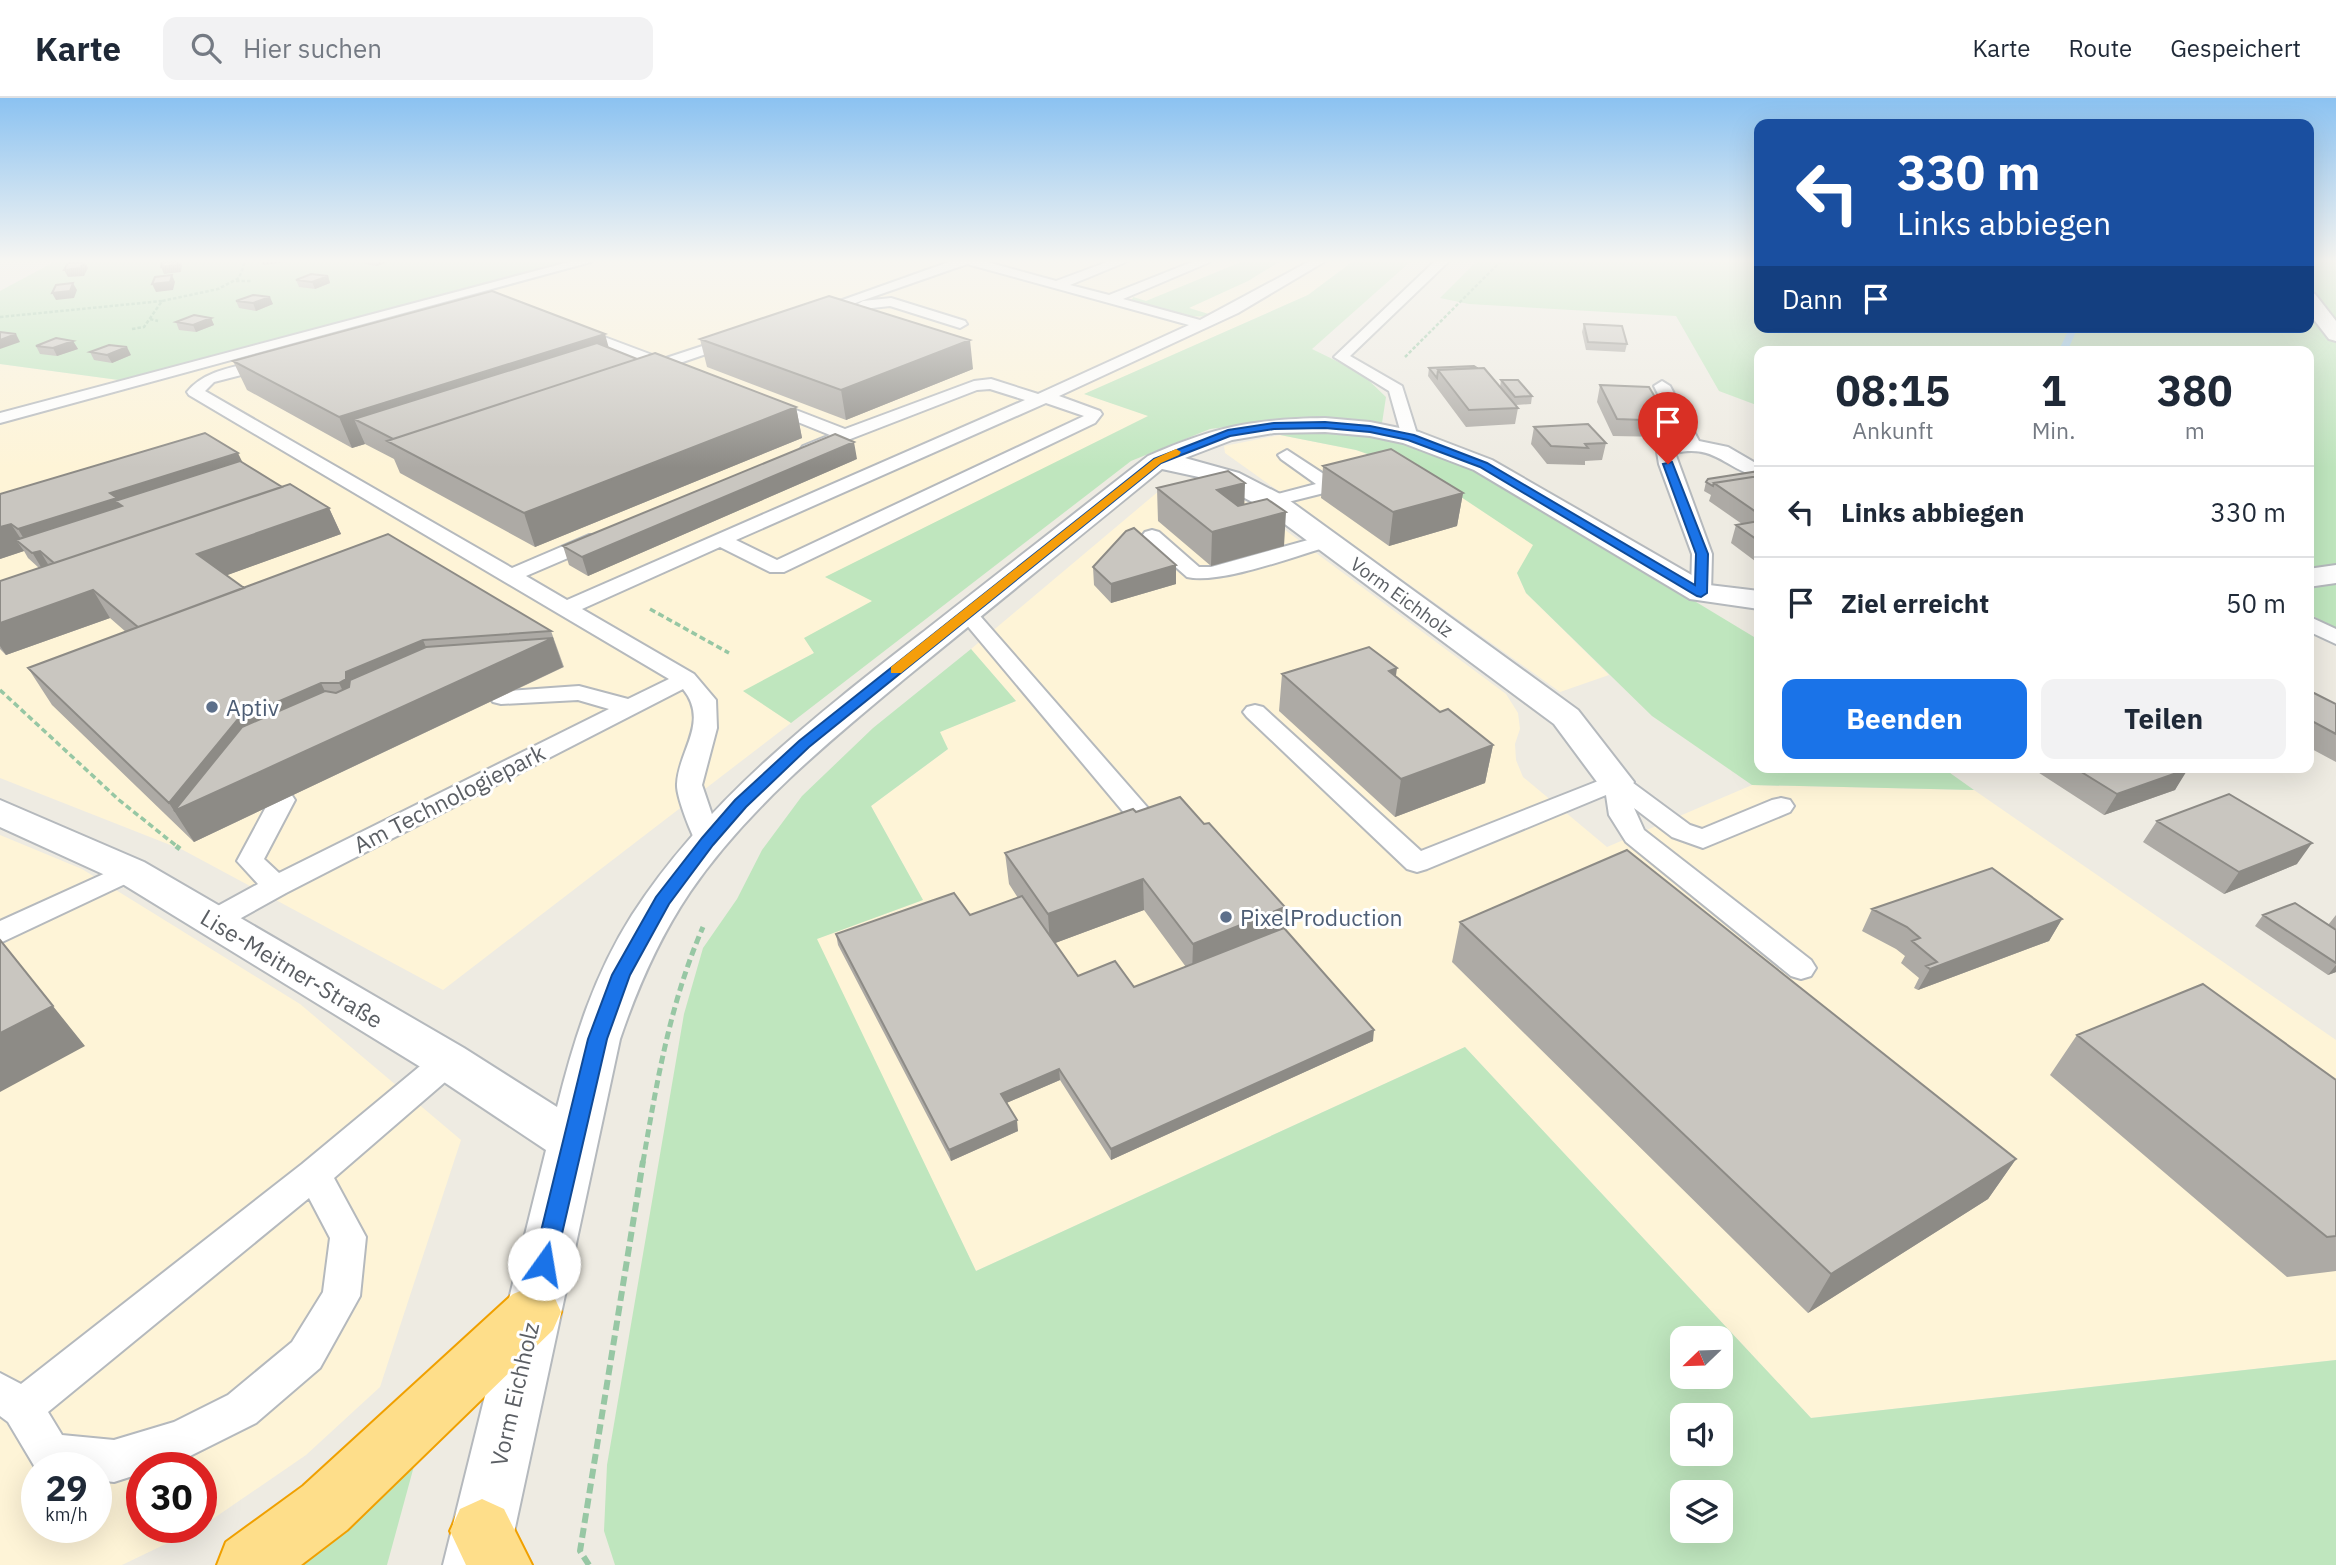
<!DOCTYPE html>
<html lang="de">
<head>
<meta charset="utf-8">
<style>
	body { margin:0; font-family:"IBM Plex Sans",sans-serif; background:#f2f2f3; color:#1f2937; height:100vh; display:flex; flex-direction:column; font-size:26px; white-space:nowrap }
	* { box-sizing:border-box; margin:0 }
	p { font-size:23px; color:#747a83 }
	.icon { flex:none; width:38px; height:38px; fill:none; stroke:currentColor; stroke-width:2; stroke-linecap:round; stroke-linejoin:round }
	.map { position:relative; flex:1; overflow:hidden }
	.sheet { position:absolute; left:1754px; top:248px; width:560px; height:427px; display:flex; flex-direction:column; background:#fff; border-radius:14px; box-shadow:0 7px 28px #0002 }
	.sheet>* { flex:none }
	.top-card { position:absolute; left:1754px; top:21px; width:560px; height:214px; border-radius:14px; box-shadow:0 7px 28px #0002; background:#1a4fa0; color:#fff; overflow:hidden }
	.needle { width:46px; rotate:247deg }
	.tools { position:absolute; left:1670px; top:1228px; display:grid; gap:14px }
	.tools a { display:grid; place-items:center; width:63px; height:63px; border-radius:14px; background:#fff; box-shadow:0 7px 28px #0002; font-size:35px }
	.speed { position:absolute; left:21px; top:1354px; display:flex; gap:14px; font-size:35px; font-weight:700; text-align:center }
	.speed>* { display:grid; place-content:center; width:91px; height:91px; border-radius:50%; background:#fff; box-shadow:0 7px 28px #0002; line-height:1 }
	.speed small { font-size:18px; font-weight:400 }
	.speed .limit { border:10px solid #d22; background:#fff; color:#111 }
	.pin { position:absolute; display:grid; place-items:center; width:60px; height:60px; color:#fff; margin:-72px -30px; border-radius:50% 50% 50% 0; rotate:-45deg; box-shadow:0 0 7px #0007 }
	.pin .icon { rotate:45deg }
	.me { position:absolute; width:77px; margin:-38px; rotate:13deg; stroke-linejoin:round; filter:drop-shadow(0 0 5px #0008) }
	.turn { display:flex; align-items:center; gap:24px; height:147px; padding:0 28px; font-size:32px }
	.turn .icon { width:91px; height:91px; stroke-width:2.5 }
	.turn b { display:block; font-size:49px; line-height:60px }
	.then { display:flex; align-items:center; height:66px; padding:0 28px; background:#0003; gap:14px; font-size:26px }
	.eta { display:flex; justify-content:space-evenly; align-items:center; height:119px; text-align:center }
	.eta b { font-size:42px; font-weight:700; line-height:49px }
	.button { display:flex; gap:14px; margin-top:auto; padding:14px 28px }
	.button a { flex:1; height:80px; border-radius:14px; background:#1a73e8; color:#fff; font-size:28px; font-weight:700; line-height:80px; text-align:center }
	.button a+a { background:#f2f2f3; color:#1f2937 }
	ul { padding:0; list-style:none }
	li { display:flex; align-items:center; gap:21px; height:91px; padding:0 28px; border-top:2px solid #e0e1e3 }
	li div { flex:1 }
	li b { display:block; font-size:26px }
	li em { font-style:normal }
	header { display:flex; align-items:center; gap:42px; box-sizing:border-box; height:98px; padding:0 35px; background:#fff; border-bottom:2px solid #e0e1e3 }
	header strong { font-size:33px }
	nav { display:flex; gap:38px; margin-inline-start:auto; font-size:24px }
	.search { width:490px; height:63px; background:#f2f2f3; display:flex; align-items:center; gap:18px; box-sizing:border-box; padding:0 24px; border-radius:14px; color:#747a83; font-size:26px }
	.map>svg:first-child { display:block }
	.commercial { fill:#fef4d7; fill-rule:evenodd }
	.green { fill:#bfe6be; fill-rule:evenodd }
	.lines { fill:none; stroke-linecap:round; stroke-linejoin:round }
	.stream { fill:#a1d8ff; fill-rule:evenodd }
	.lane-casing { stroke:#b5b9bd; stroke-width:4 }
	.street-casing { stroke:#b5b9bd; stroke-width:4 }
	.highway-casing { stroke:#f0a000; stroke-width:4 }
	.path-far3 { stroke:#97c7a4; stroke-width:2.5; stroke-dasharray:3.5 2; stroke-linecap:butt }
	.path-far2 { stroke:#97c7a4; stroke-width:3.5; stroke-dasharray:6 3.5; stroke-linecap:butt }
	.path-far1 { stroke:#97c7a4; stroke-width:5; stroke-dasharray:8 4.5; stroke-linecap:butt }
	.path { stroke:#97c7a4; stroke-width:6; stroke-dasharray:10 5; stroke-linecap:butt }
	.lane { fill:#fff; fill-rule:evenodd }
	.street { fill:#fff; fill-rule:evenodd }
	.highway { fill:#fede8a; fill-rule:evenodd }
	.wall { fill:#adaaa5; fill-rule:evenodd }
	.shaded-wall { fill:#8d8b86 }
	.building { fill:#c9c6c0; stroke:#8d8b86; stroke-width:2 }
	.route { fill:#1a73e8; stroke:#114b97; stroke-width:2 }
	.slow { fill:#f59e0b }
	.service-dot { fill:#5c6f8a; stroke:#fff; stroke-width:2.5 }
	.labels { text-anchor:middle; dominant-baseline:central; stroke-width:6; stroke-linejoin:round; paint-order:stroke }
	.far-street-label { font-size:19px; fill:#5b5f64; stroke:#fff }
	.service-label { font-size:23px; fill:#4e5e75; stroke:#fff; text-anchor:start }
	.street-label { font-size:23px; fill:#5b5f64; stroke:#fff }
</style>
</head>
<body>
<header>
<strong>Karte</strong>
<div class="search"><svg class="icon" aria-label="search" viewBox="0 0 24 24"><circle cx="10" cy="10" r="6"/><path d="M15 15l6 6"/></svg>Hier suchen</div>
<nav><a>Karte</a><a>Route</a><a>Gespeichert</a></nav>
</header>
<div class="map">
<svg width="2336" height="1467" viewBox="0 0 2336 1467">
	<rect width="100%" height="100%" fill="#eeebe2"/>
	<path class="commercial" d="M569,164H1352L1308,197L1085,296L1149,318L826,479L873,503L805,540L814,555L744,593L791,625L443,892L183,752L0,680V266L126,283Z
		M1280,337L1356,352L1428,377L1534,447L1517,475L1526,495L1609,577L1560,594L1225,355L1224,348Z
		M1178,385L1235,398L1254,409L1506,596L1518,615L1520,631L1515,646L1516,662L1523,679L1607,749L1752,687L1974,692L2336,942V1262L1811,1320L1465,949L976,1173L816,841L923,802L871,708L948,651L939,634L1016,603L971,551L1166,387Z
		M0,737L82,771L300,906L461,1042L380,1289L306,1357L201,1429V1370H142V1430H199L122,1467H0ZM37,1370H96V1430H37Z"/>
	<path class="green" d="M54,164H569L126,283L0,266V193Z
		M1241,164H1279L1248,183L1189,210L1212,217C1193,223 1149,211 1132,202L1133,199L1146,203Z
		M1352,164H1410L1312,251L1361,275L1386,299L1382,325L1306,319L1210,331L1131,363L791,625L743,593L814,555L804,540L872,503L825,479L1148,318L1084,296L1308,197Z
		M1476,164H1759V229H2308V164H2336V531L2308,515V254H1759V308L1719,293L1676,218L1469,206L1440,200Z
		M1325,333L1362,337L1422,350L1466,368L1524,400L1759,542V670H1943L1974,692L1752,687L1652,618L1526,495L1517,475L1533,447L1428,377L1356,352L1280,337Z
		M971,551L1016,603L940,634L948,651L871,708L923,802L817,841L976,1173L1465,949L1811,1320L2336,1262V1467H615L604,1433L607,1367L684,916L703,850L737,801L762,752L802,698L873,630ZM1682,1241H1720V1279H1682ZM1682,1318H1720V1356H1682ZM1682,1395H1720V1433H1682Z
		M414,1368L387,1467H299L357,1422Z"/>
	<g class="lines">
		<path class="stream" d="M2070,229H2078L2067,254H2058Z"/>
		<defs>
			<path id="lane" d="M569,164H591L0,325V315Z
				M949,164H987L1056,183L1107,164H1126L1070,187L1109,197L1192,164H1210L1123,201L1200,222L1308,164H1324L1238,215L1059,298L1100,313L1102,316L1095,325L784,474H770L720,449L582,511L694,576L716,602L717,630L702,687L721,743L717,749L708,752L699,749C692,739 676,698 677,686C678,653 710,624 683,591L286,795L223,830L213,833L203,830L199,823L203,816L258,786L237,763L273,696L282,694L291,696L295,702L264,761L279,775L609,611L578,602L501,606L493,604L489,599L493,594L579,588L628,601L669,581L189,297L187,294C206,270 242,268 271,260L276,262L279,265L276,268L214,284L205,293L512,470L589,437H603L606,441L603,445L526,478L567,502L1025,302L990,291L977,292L809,357L800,352L803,348L830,337L758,308L756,305L758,302H770L845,331L974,283L991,281L1038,296L1189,227L967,166L818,218L813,219L806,215ZM1046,305L1084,318L777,462L736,442Z
				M1434,164H1448L1350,258L1402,288L1418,339L1410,344L1402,339L1389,293L1334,259Z
				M891,200L965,223L967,226L960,230L890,208L863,211L856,207L863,203Z
				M575,228L663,261L736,237L743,241L741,244L677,266L684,271L676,276L570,235V229Z
				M1662,283L1670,288L1699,343L1728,349L1759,367V379C1725,371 1716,346 1675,355L1712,456L1711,495L1708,499H1694L1691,495L1692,456L1659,366L1657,354C1664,345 1671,345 1682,343L1654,288Z
				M1287,352L1336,384L1339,388L1336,392L1272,408L1266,407L1263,403L1266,399L1316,386L1281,361L1278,357Z
				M1152,432L1159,434L1199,469H1211L1326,437L1336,443L1333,447C1298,457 1220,487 1187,479L1145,442L1142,438L1145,434Z
				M967,509L974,511L1154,717L1158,723L1154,729L1145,731L1136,729L960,519L956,515L960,511Z
				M2308,518L2336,531V546L2308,533Z
				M1255,607L1263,609L1421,753L1616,676L1625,679L1690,727L1702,731L1772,702L1781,700L1790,702L1794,708L1790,714L1703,750L1672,739L1634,710L1644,732L1811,862L1816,870L1811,878L1801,881L1791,878L1626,744L1609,717L1606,697L1427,771L1417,774L1407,771L1247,619L1243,614L1247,609Z
				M130,764L140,767L144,773L140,779L0,845V823Z
				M448,951L459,954L464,963L459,972L334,1080L366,1139L360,1198L320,1270L256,1325L180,1363L158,1370H142V1375L114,1384L96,1382V1370L36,1371L8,1324L0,1318V1275L21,1286L302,1066L437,954ZM309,1100L330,1140L323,1194L292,1244L228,1297L174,1324L114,1342L62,1337L48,1314Z"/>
			<path id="street" d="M2308,194L2315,196L2336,223V243L2329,241L2308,214Z
				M1325,320L1370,324L1419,334L1492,362L1709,487L1759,493V511L1690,501L1474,372L1403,345L1370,338L1325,334L1274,335L1232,342L1185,360L1239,375L1282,397L1578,612L1634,684L1629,692L1616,695L1603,692L1554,626L1262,409L1208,381L1162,371C1076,442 989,511 903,582C827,645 747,711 690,794C659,840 638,888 620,941L507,1467H443L546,1052L432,976L116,782L0,729V702L144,764L464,950L557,1009C574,941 594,877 632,817C707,701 819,615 927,531C1001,473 1074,416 1148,358C1214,329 1253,321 1325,320Z
				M2336,467V485L2308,489V471Z"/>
			<path id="highway" d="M533,1188L553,1196L561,1214L553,1232L347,1432L301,1467H217L226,1444L303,1388L513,1196Z
				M482,1401L504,1411L532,1467H466L450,1433L460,1411Z"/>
		</defs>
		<use href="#lane" class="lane-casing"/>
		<use href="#street" class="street-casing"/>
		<use href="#highway" class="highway-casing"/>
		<path class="path-far3" d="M236,183H252
			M0,219L162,203
			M150,221L158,223
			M132,231L144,229L162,203L218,191L239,180L245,164
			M1405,259L1500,164"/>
		<path class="path-far2" d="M650,511L729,555
			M0,592L119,702L179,750"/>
		<path class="path-far1" d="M176,748L180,751
			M643,1064C657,983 670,905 703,829"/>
		<path class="path" d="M589,1467L580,1453L643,1063"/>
		<use href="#lane" class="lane"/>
		<use href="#street" class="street"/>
		<use href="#highway" class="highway"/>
	</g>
	<path class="wall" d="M364,164H388L377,168L365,166Z
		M328,178L330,185L315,191L299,189L296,182Z
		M236,203L273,206L256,213L239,210Z
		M211,220L214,227L196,234L179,232L176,224Z
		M1584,226L1627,246L1625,254L1586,252L1582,234Z
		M700,241L973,271L846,322L707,269Z
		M73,243L78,251L57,258L40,256L36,248Z
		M608,250L637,261L796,309L802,340L535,449L400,375L394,361L365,346L352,350L247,292L233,263Z
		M90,254L131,257L112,265L94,262Z
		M1429,270H1477L1500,289L1501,282L1532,298L1531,306L1516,307L1518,310L1515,326L1466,329L1428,278Z
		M1600,287L1669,323L1665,339L1613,338L1597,304Z
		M1534,329L1606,345L1602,362L1585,363V367L1547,366L1531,346Z
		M857,361L588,478L569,467L563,448Z
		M242,365L282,389L329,410L341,436L227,477L244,490L551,533L564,569L194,744L52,607L28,570L126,534L110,520L6,557L0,551V483L39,470L28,460L24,453L0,461V396Z
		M1323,368L1463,395L1457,428L1389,448L1321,400Z
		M1759,373V466L1731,445L1736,427L1742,426L1709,403L1711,397L1704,393L1706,384Z
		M1157,390L1244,407L1284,448L1211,468L1158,423Z
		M1093,469L1176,486L1111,505L1094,487Z
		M1282,576L1396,578L1440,614L1493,647L1485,685L1395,719L1279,613Z
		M2308,592L2336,606V664L2308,649Z
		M2033,670H2186L2175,692L2104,717L2033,671Z
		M1136,714L1204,726L1285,809L1284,830L1373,943L1111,1062L1060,982L1006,1005L1018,1033L951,1063L838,847L836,836L970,817L1018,800L1009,786L1005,755ZM1144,812L1186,869L1134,889L1078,878L1055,845Z
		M2157,723L2297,766L2224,796L2143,744Z
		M1872,811L2062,821L2049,843L1918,892L1914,890L1919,880L1901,865L1905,858L1896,851L1862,833Z
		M2263,817L2328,827L2336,817V874L2328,877L2255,828Z
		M1460,824L2016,1061L1988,1101L1808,1215L1452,864Z
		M2077,937L2336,982V1173L2287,1179L2050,977Z"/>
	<path class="shaded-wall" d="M84,164H85L88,170L84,178L68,179L64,172Z
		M178,164H181L182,166L181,174L164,176L161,169Z
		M262,164H286L263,167Z
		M376,164H388L377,168Z
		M172,177L175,184L173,192L156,194L152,186Z
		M328,178L330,185L315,191L312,184Z
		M73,185L77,192L74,200L56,202L52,195Z
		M270,199L273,206L256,213L253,205Z
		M211,220L214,227L196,234L193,227Z
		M16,236L20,244L0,251V242Z
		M605,236L613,265L354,321L365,346L352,350L339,319Z
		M970,242L973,271L846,322L841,292Z
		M73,243L78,251L57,258L53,250Z
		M127,249L131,257L112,265L107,257Z
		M796,309L802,340L535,449L524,415Z
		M854,344L857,361L588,478L582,459Z
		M238,355L250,380L40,453L51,471L44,474L18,431L110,395Z
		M1245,385L1244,418L1217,392Z
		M1463,395L1457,428L1389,448L1393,414Z
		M329,410L341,436L211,483L197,456Z
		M1286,414L1284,448L1211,468L1212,434Z
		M11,426L27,450L16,442L24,453L0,461V429Z
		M1176,467V486L1111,505V486Z
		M93,492L110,520L6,557L0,548V525Z
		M553,540L563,569L194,744L169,705L238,621L321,585L339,622Z
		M423,542L438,578L357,622L339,585L346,574Z
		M1397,570L1392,607L1389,573Z
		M1493,647L1485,685L1395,719L1401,681Z
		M2188,671L2175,692L2104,717L2117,696Z
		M2312,745L2297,766L2224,796L2239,774Z
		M1143,781L1144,812L1050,847L1048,816Z
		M1285,809L1283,841L1192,877L1193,846Z
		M2062,821L2049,843L1918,892L1930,871Z
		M0,842L85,948L0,994Z
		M2336,867V874L2328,877Z
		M1374,932L1373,943L1111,1062V1051Z
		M1059,971L1060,982L1002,1007L1001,996Z
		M1017,1022L1018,1033L951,1063L949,1052Z
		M2016,1061L1988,1101L1808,1215L1831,1176Z"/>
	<path class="building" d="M84,164L80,170L64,172L68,165Z
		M162,164H178L177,167L161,169Z
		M311,176L328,178L312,184L296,182Z
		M172,177L170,184L152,186L155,179Z
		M73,185L70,193L52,195L56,187Z
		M492,193L605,236L339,319L233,263Z
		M253,197L270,199L253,205L236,203Z
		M829,198L970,242L841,292L700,241Z
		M194,217L211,220L193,227L176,224Z
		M1584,226L1622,228L1627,246L1588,244Z
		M0,234L16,236L0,242Z
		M56,240L73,243L53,250L36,248Z
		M597,245L637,261L393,341L354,321Z
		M109,247L127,249L107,257L90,254Z
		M655,255L796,309L524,415L387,343Z
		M1474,268L1477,270L1438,272L1437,280L1429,270Z
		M1484,270L1518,310L1469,312L1438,272Z
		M1501,282H1518L1532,298L1515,299Z
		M1600,287L1649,289L1669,323L1617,321Z
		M1588,326L1606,345L1585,346L1588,350L1551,348L1534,329Z
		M205,335L238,355L110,395L117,400L18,431L11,426L0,429V396Z
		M835,336L854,344L582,459L563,448Z
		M1391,351L1463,395L1393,414L1323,368Z
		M240,363L282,389L54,465L40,453L32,455L16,442L122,408L115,403Z
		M1228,373L1245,385L1217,392L1238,408L1267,401L1286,414L1212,434L1157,390Z
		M1759,373V378L1714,385L1713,388L1706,384L1708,381Z
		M1759,378V416L1714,385Z
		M290,386L329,410L197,456L244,490L138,529L93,492L0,525V483Z
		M1759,423V443L1736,427Z
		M1134,430L1176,467L1111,486L1093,469L1126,433Z
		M388,436L551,533L423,542L346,574V581L339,585H321L238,621L169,705L28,570Z
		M553,540L174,713L242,629L325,593L336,595L349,589L350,582L426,549Z
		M1369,549L1397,570L1389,573L1440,614L1448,611L1493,647L1401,681L1282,576Z
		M2308,592L2336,606V636L2308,621Z
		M2075,670H2186L2188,671L2117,696Z
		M2229,696L2312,745L2239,774L2157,723Z
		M1180,699L1204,726L1209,725L1285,809L1193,846L1143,781L1048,816L1005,755L1133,711L1136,714Z
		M1627,752L2016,1061L1831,1176L1460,824Z
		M1992,770L2062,821L1930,871L1926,868L1937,864L1912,843L1920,840L1907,829L1872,811Z
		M954,795L970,817L1022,798L1078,878L1115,863L1134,889L1284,830L1374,932L1111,1051L1059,971L1001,996L1017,1022L949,1052L836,836Z
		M2295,805L2336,832V865L2263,817Z
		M0,842L53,908L0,935Z
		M2203,886L2336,982V1138L2327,1139L2077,937Z"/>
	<linearGradient id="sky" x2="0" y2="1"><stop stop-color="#8bc2f1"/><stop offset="0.44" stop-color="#f7f6f2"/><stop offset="1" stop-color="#f7f6f2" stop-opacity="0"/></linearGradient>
	<rect width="2336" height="370" fill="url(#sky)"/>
	<path class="route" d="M1325,324L1370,328L1414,337L1487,365L1695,487L1696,456L1663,366L1672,364L1708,456L1707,495L1701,499L1697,498L1480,369L1408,342L1370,334L1325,330L1274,331L1230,338L1161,365L809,649L746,709L713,747L669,806L630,877L607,941L555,1166L552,1173L544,1175L536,1173L533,1166L588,941L612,877L656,799L702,740L735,702L799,643L1154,361L1228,332L1274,325Z"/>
	<path class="slow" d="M1176,351L1181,354L1179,357L1161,365L901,575H891V569L1154,361Z"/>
	<g class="service-dot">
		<circle cx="212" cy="609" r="7"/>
		<circle cx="1226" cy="819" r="7"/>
	</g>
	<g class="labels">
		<g class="far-street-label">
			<text transform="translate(1402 499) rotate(36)">Vorm Eichholz</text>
		</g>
		<g class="service-label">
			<text x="226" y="609">Aptiv</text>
			<text x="1240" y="819">PixelProduction</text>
		</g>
		<g class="street-label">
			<text transform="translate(449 700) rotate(-27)">Am Technologiepark</text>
			<text transform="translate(292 870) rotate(31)">Lise-Meitner-Straße</text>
			<text transform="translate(514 1296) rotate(-77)">Vorm Eichholz</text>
		</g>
	</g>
</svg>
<div class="tools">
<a><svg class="needle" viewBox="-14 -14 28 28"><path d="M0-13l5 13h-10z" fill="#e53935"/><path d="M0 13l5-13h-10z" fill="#747a83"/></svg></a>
<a><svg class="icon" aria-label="sound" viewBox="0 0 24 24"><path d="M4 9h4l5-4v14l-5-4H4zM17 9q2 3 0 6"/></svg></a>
<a><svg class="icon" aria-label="layers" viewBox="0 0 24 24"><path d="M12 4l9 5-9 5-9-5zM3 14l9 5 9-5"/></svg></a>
</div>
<div class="speed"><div>29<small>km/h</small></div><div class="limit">30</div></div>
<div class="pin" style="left:1668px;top:366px;background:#d93025"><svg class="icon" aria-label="arrive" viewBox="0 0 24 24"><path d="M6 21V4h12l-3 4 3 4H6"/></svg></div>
<svg class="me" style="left:544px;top:1166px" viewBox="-20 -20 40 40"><circle r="19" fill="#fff"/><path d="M0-13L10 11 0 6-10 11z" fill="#1a73e8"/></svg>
<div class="top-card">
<div class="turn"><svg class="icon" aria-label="left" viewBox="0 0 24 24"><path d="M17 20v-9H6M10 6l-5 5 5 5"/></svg><div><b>330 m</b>Links abbiegen</div></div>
<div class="then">Dann<svg class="icon" aria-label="arrive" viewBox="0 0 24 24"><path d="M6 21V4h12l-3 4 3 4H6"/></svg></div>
</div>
<section class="sheet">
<div class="eta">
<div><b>08:15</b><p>Ankunft</p></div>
<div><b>1</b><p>Min.</p></div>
<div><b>380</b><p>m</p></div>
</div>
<ul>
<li><svg class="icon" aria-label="left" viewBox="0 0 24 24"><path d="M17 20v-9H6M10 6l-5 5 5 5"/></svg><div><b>Links abbiegen</b></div><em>330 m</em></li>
<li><svg class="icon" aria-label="arrive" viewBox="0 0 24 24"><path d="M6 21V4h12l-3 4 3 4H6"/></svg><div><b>Ziel erreicht</b></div><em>50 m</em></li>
</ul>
<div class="button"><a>Beenden</a><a>Teilen</a></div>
</section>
</div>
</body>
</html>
